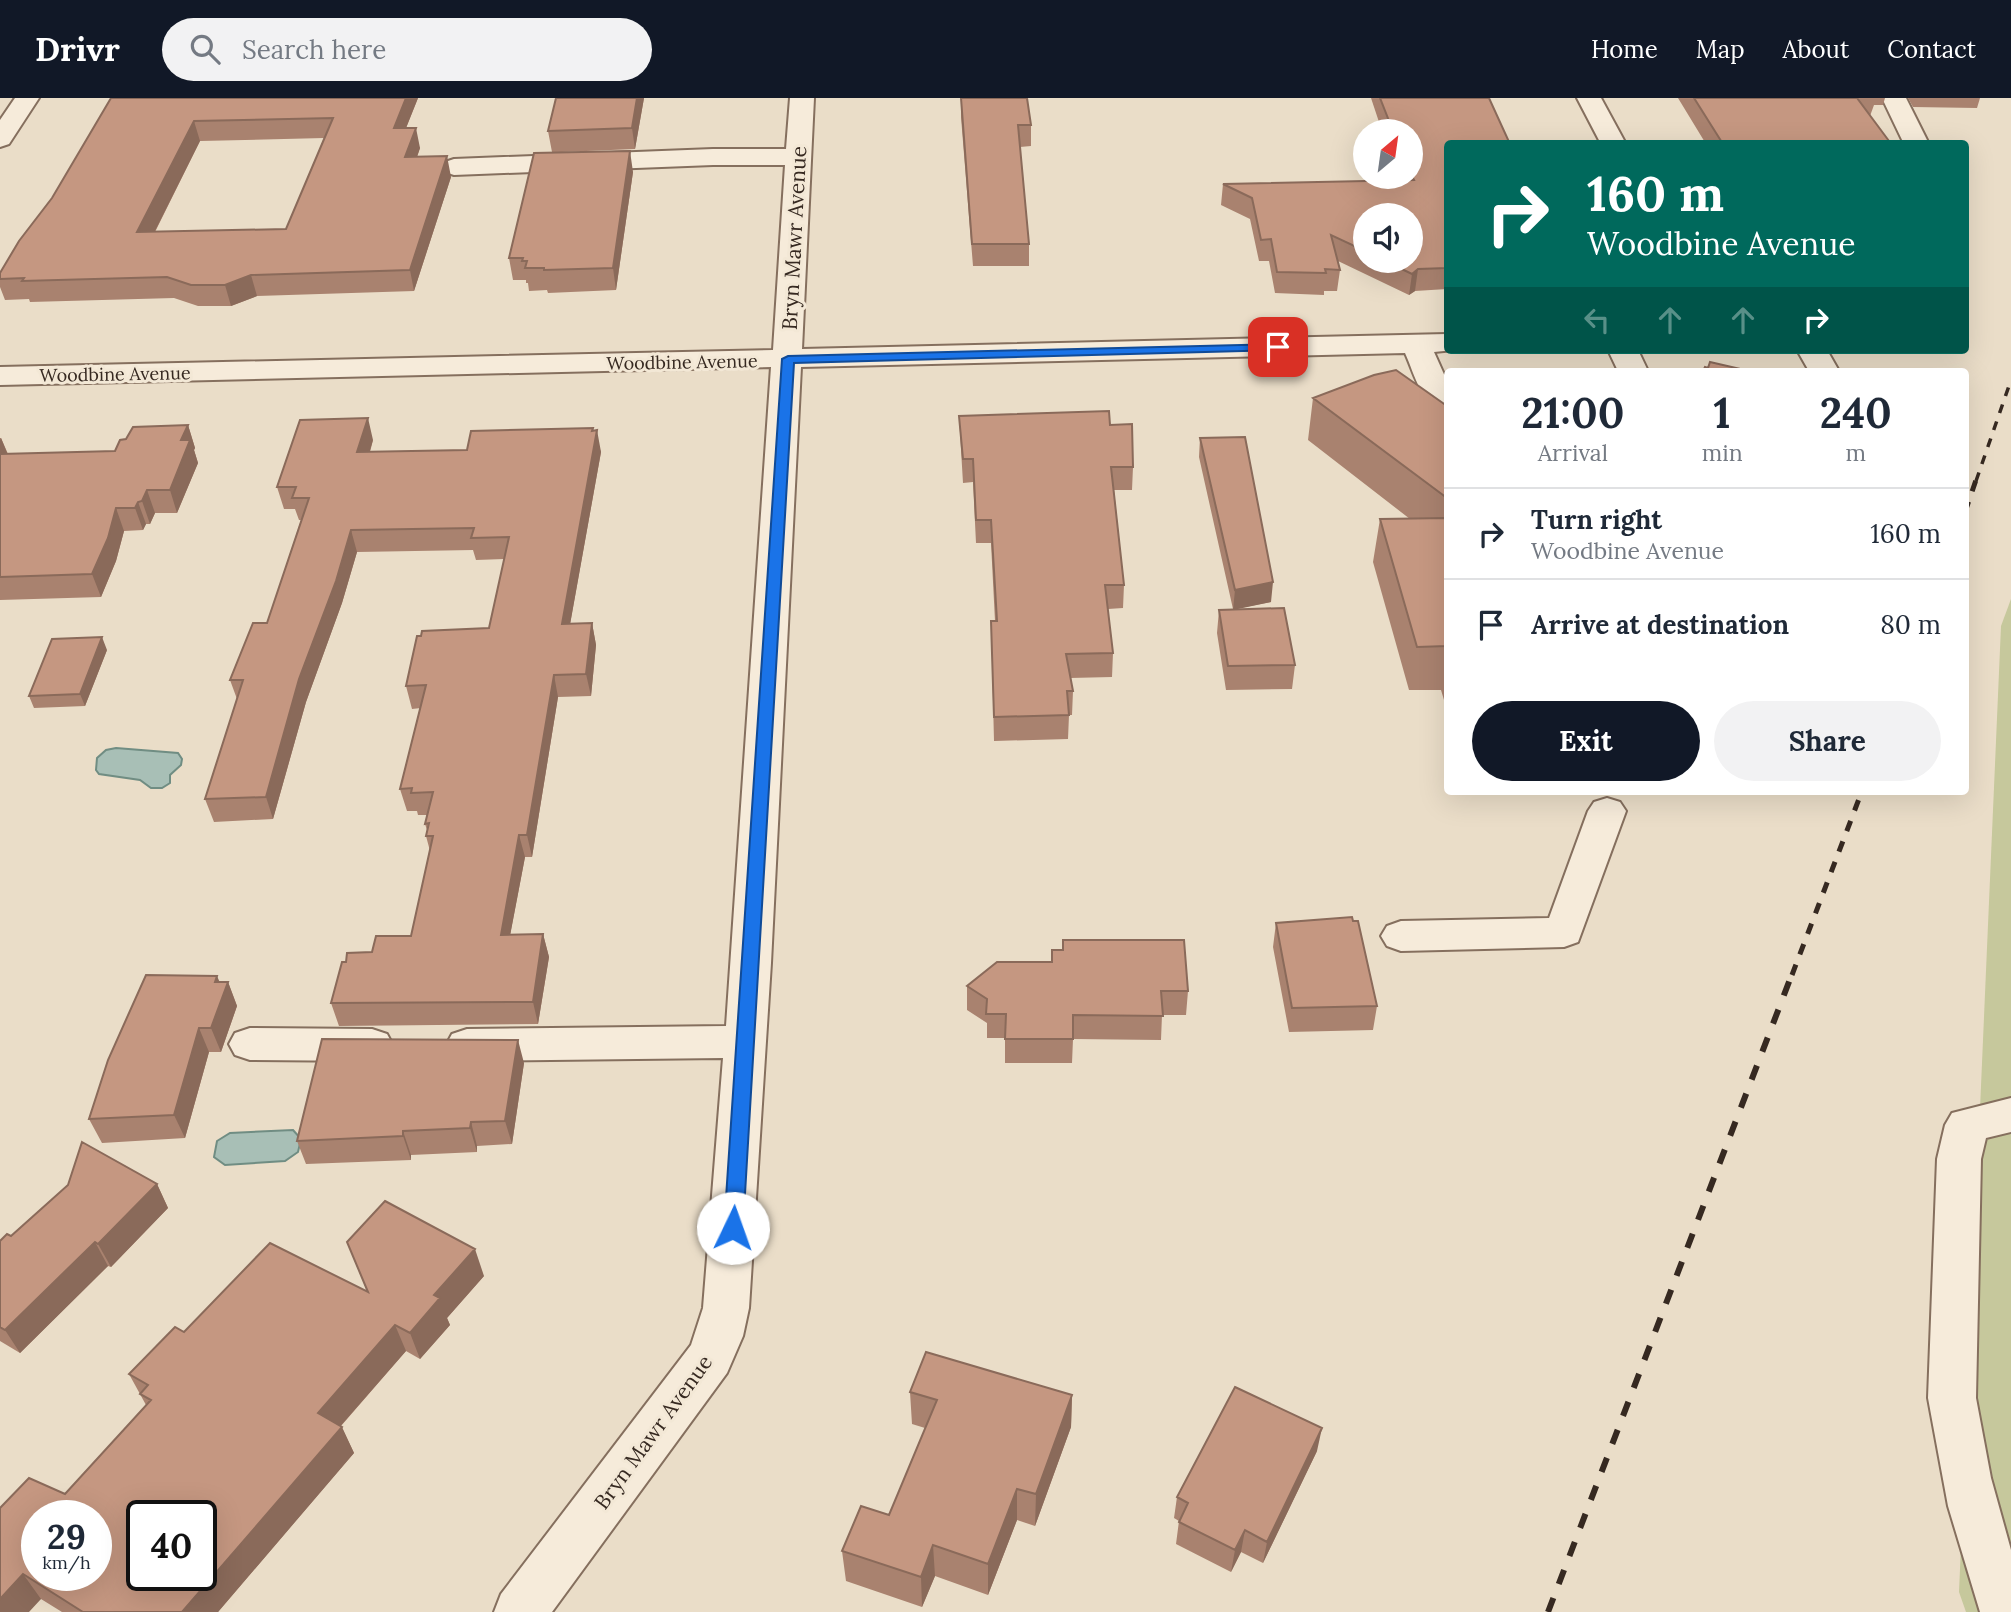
<!DOCTYPE html>
<html lang="en">
<head>
<meta charset="utf-8">
<style>
	body { margin:0; font-family:Lora,serif; background:#f2f2f3; color:#1f2937; height:100vh; display:flex; flex-direction:column; font-size:26px; white-space:nowrap }
	* { box-sizing:border-box; margin:0 }
	p { font-size:23px; color:#747a83 }
	.icon { flex:none; width:38px; height:38px; fill:none; stroke:currentColor; stroke-width:2; stroke-linecap:round; stroke-linejoin:round }
	.map { position:relative; flex:1; overflow:hidden }
	.details { position:absolute; left:1444px; top:270px; width:525px; height:427px; display:flex; flex-direction:column; background:#fff; border-radius:7px; box-shadow:0 7px 28px #0002 }
	.details>* { flex:none }
	.hud { position:absolute; left:1444px; top:42px; width:525px; height:214px; border-radius:7px; box-shadow:0 7px 28px #0002; background:#00695c; color:#fff; overflow:hidden }
	.needle { width:46px; rotate:29deg }
	.tools { position:absolute; left:1353px; top:21px; display:grid; gap:14px }
	.tools a { display:grid; place-items:center; width:70px; height:70px; border-radius:50%; background:#fff; box-shadow:0 7px 28px #0002; font-size:35px }
	.speed { position:absolute; left:21px; top:1402px; display:flex; gap:14px; font-size:35px; font-weight:700; text-align:center }
	.speed>* { display:grid; place-content:center; width:91px; height:91px; border-radius:50%; background:#fff; box-shadow:0 7px 28px #0002; line-height:1 }
	.speed small { font-size:18px; font-weight:400 }
	.speed .limit { border:4px solid #111; border-radius:10px; background:#fff; color:#111 }
	.pin { position:absolute; display:grid; place-items:center; width:60px; height:60px; color:#fff; margin:-30px; border-radius:14px; box-shadow:0 4px 10px #0006 }
	.me { position:absolute; width:77px; margin:-38px; rotate:3deg; stroke-linejoin:round; filter:drop-shadow(0 0 5px #0008) }
	.turn { display:flex; align-items:center; gap:24px; height:147px; padding:0 28px; font-size:32px }
	.turn .icon { width:91px; height:91px; stroke-width:2.5 }
	.turn b { display:block; font-size:49px; line-height:60px }
	.lanes { display:flex; align-items:center; height:66px; padding:0 28px; background:#0003; justify-content:center; gap:35px; direction:ltr }
	.lanes .off { opacity:.35 }
	.eta { display:flex; justify-content:space-evenly; align-items:center; height:119px; text-align:center }
	.eta b { font-size:42px; font-weight:800; line-height:49px }
	.cta { display:flex; gap:14px; margin-top:auto; padding:14px 28px }
	.cta a { flex:1; height:80px; border-radius:42px; background:#111827; color:#fff; font-size:28px; font-weight:800; line-height:80px; text-align:center }
	.cta a+a { background:#f2f2f3; color:#1f2937 }
	ul { padding:0; list-style:none }
	li { display:flex; align-items:center; gap:21px; height:91px; padding:0 28px; border-top:2px solid #e0e1e3 }
	li div { flex:1 }
	li b { display:block; font-size:26px }
	li em { font-style:normal }
	header { display:flex; align-items:center; gap:42px; box-sizing:border-box; height:98px; padding:0 35px; background:#111827; color:#fff }
	header strong { font-size:33px }
	nav { display:flex; gap:38px; margin-inline-start:auto; font-size:24px }
	.search { width:490px; height:63px; background:#f2f2f3; display:flex; align-items:center; gap:18px; box-sizing:border-box; padding:0 24px; border-radius:38px; color:#747a83; font-size:26px }
	.map>svg:first-child { display:block }
	.green { fill:#c6c89c }
	.water { fill:#a8bfb6; stroke:#708d83; stroke-width:2 }
	.lines { fill:none; stroke-linecap:round; stroke-linejoin:round }
	.minor-casing { stroke:#856f5e; stroke-width:4 }
	.minor { fill:#f6ebda; fill-rule:evenodd }
	.rail-far2 { stroke:#362921; stroke-width:3.5; stroke-dasharray:9 9; stroke-linecap:butt }
	.rail-far1 { stroke:#362921; stroke-width:5; stroke-dasharray:11 11; stroke-linecap:butt }
	.rail { stroke:#362921; stroke-width:6; stroke-dasharray:15 15; stroke-linecap:butt }
	.wall { fill:#a9826f; fill-rule:evenodd }
	.shaded-wall { fill:#8a6a5a }
	.building { fill:#c59781; stroke:#8a6a5a; stroke-width:2; fill-rule:evenodd }
	.route { fill:#1a73e8; stroke:#114b97; stroke-width:2 }
	.labels { text-anchor:middle; dominant-baseline:central; stroke-width:6; stroke-linejoin:round; paint-order:stroke }
	.far-street-label { font-size:18px; fill:#362921; stroke:#f3e8d6 }
	.street-label { font-size:21px; fill:#362921; stroke:#f3e8d6 }
</style>
</head>
<body>
<header>
<strong>Drivr</strong>
<div class="search"><svg class="icon" aria-label="search" viewBox="0 0 24 24"><circle cx="10" cy="10" r="6"/><path d="M15 15l6 6"/></svg>Search here</div>
<nav><a>Home</a><a>Map</a><a>About</a><a>Contact</a></nav>
</header>
<div class="map">
<svg width="2011" height="1514" viewBox="0 0 2011 1514">
	<rect width="100%" height="100%" fill="#eaddc8"/>
	<path class="green" d="M2011,501V1514H1966L1959,1494L2001,528Z"/>
	<path class="water" d="M116,650L178,655L182,661L181,667L170,677V685L162,690H151L140,682L99,676L96,672L97,660L106,652Z
		M293,1032L301,1041L298,1054L285,1063L225,1067L214,1059L217,1043L230,1035Z"/>
	<g class="lines">
		<defs>
			<path id="minor" d="M15,0H39L9,46L0,49V22Z
				M790,0H814L802,251L1447,236V252H1454L1434,254L1447,283V314C1421,308 1415,277 1405,255L801,269L771,865L749,1210L743,1238L727,1275L552,1514H494L501,1496L691,1247L703,1210L723,960L467,963L452,958L446,947L452,936L467,931L726,928L771,269L0,287V269L773,252L785,67H713L454,77L445,74L441,69L445,64L454,61L713,51H786Z
				M1577,0H1601L1626,46H1601Z
				M1882,0H1906L1929,46H1904Z
				M1608,252H1638L1648,273H1618Z
				M1797,252H1827L1839,273H1809Z
				M1607,700L1620,704L1626,713L1578,844L1564,849L1401,853L1387,848L1381,838L1387,828L1401,823L1549,820L1588,713L1594,704Z
				M250,930L372,931L387,936L393,947L387,958L372,963L250,962L235,957L229,946L235,935Z
				M2011,1000V1034L1986,1040L1981,1061L1976,1300L1991,1380L2011,1452V1514H1980L1948,1408L1928,1300L1937,1061L1945,1027L1952,1015Z"/>
		</defs>
		<use href="#minor" class="minor-casing"/>
		<use href="#minor" class="minor"/>
		<path class="rail-far2" d="M1976,383L2011,282"/>
		<path class="rail-far1" d="M1965,414L1976,382
			M1792,877L1862,693"/>
		<path class="rail" d="M1548,1514L1792,876"/>
	</g>
	<path class="wall" d="M111,0H418L406,30L420,50L417,59L451,79L414,193L257,198L231,208H198L174,200L30,204L29,201L5,202L0,189V175L52,100ZM324,40L286,131L155,134L200,43Z
		M556,0H644L635,51L562,54L633,74L616,192L548,195L547,192L529,193L528,185H526V182H513L509,160L552,54L548,33Z
		M961,0L1031,27V48L1020,49L1029,146V168H973L961,19Z
		M1371,0H1489L1447,46V191L1415,193L1409,197L1338,163L1340,172L1337,193H1324V197L1275,195L1269,163H1259L1250,121L1221,107L1223,86L1402,82L1401,79H1410V33H1382ZM1365,117L1410,163H1365Z
		M1678,0H1885L1883,7H1874L1870,18L1889,43L1888,46H1706Z
		M1908,0H1980L1977,10L1913,9Z
		M1313,300L1447,308V601L1444,602L1441,592H1409L1373,464L1380,421H1410L1308,342Z
		M959,318L1110,327L1133,369L1132,392H1114L1124,487L1123,510L1108,511L1113,555L1112,579L1070,580L1073,593L1072,617H1069L1068,641L994,643L991,523H995L991,445H976L973,384L963,385Z
		M188,327L195,350L194,352L198,365L177,415H155L150,426H146L143,432L124,433L116,463L101,499L0,502V340H1L8,356L115,353L126,341Z
		M593,333L601,354L570,526L592,525L596,547L591,598L558,599L532,759H525L510,837L543,836L549,859L538,926L339,928L331,905L346,864L411,838L430,753L426,738L427,732L425,726L427,717H418L417,713H407L400,691L421,610L412,611L406,588L489,530L504,461L476,462L473,452L357,454L342,505L306,604L273,721L214,724L205,701L237,601L230,582L267,525L301,422H299L295,411H284L277,389L373,342L370,354L467,352Z
		M1200,340L1271,504L1235,511L1295,567L1292,591L1226,592L1217,535L1219,512L1233,511L1199,359Z
		M107,552L85,608L34,610L29,598Z
		M1276,825L1377,908L1373,932L1289,934L1273,849Z
		M1063,842L1188,893L1186,917H1162L1161,942L1073,941L1072,965H1005V940H987V925L967,912V888L1051,864L1062,852Z
		M220,884H228L237,908L221,954H209L185,1040L102,1045L89,1021Z
		M524,965L512,1046L477,1048V1054L411,1057V1062L306,1066L297,1043Z
		M157,1086L168,1110L111,1169L108,1168L20,1255L0,1243V1143L11,1138Z
		M347,1144L484,1178L447,1220L450,1227L420,1261L406,1253L341,1328L354,1355L218,1514H62L41,1501L0,1514L65,1396L146,1307L129,1276L184,1234L367,1193Z
		M910,1294L1072,1297L1071,1329L1035,1428L1017,1422L988,1497L935,1478L922,1509L846,1483L842,1453L889,1417L925,1330L912,1326Z
		M1317,1353L1263,1465L1241,1454L1231,1474L1176,1446L1179,1423L1174,1420L1177,1399Z"/>
	<path class="shaded-wall" d="M406,0H418L398,50L394,30Z
		M637,0H644L635,51L632,30Z
		M194,23L200,43L144,155L137,134Z
		M416,30L420,50L410,79L405,59Z
		M630,53L633,74L616,192L613,170Z
		M447,58L451,79L414,193L410,172Z
		M1418,171L1415,193L1409,197L1412,176Z
		M251,177L257,198L231,208L225,187Z
		M368,320L373,342L363,376L357,354Z
		M188,327L195,350L194,352L198,365L177,415L170,392L181,342Z
		M593,330L595,343L597,332L601,354L566,549L562,526Z
		M1,340L10,362L0,373V342Z
		M147,392L155,415L150,426L142,403Z
		M138,404L146,426L143,432L135,410Z
		M116,410L124,433L116,463L101,499L92,476Z
		M351,432L357,454L342,505L306,604L273,721L266,699L299,581Z
		M1273,484L1271,504L1233,512L1235,492Z
		M592,525L596,547L591,598L586,576Z
		M102,539L107,552L85,608L80,596Z
		M554,577L558,599L532,759L527,737Z
		M519,737L525,759L506,859L501,837Z
		M543,836L549,859L538,926L533,904Z
		M217,878L224,894L228,884L237,908L221,954L211,930L215,884Z
		M199,930L209,954L185,1040L174,1017Z
		M518,942L524,965L512,1046L505,1023Z
		M471,1024L477,1048V1054L470,1030Z
		M403,1033L411,1057V1062L403,1038Z
		M157,1086L168,1110L111,1169L98,1146Z
		M95,1144L108,1168L20,1255L5,1232Z
		M475,1151L484,1178L447,1220L450,1227L420,1261L410,1235L434,1197Z
		M395,1227L406,1253L330,1340L318,1315Z
		M1072,1297L1071,1329L1035,1428L1036,1396Z
		M342,1329L354,1355L218,1514H182Z
		M1322,1330L1317,1353L1263,1465L1267,1444Z
		M1017,1391V1422L988,1497V1466Z
		M1245,1432L1241,1454L1231,1474L1235,1452Z
		M933,1447L935,1478L922,1509L921,1479Z
		M23,1476L41,1501L29,1514H0V1501Z"/>
	<path class="building" d="M111,0H406L394,30H416L405,59L447,58L410,172L251,177L225,187H191L167,179L22,183L24,180L0,181V175L19,143L52,100ZM333,20L286,131L137,134L194,23Z
		M556,0H637L632,30L548,33Z
		M961,0H1027L1031,27H1018L1029,146H972Z
		M1380,0H1489L1510,46H1447V170L1418,171L1412,176L1385,163H1410V117H1365V153L1331,137L1340,172L1325,171L1326,175L1277,174L1271,141L1261,142L1252,100L1223,86L1414,82L1410,74V33H1393Z
		M1694,0H1857L1889,43L1826,46H1723Z
		M630,53L613,170L544,172V170H525L527,163H522L523,160H509L534,55Z
		M1710,264L1749,273H1703L1705,269L1708,270Z
		M1396,272L1447,308V400L1313,300L1374,277Z
		M1109,313L1110,327L1132,326L1133,369H1111L1124,487H1105L1113,555L1066,556L1073,593H1067L1069,617L994,619L991,523H997L991,422H976L973,361H963L959,318Z
		M368,320L357,354L467,352L471,333L593,330L592,333L597,332L562,526L592,525L586,576L554,577L527,737H519L501,837L543,836L533,904L331,905L342,864H346L347,855L372,854L376,838H411L433,738H426L429,725L425,726L433,694L411,695L412,690L400,691L426,587L406,588L417,538H421L422,533L489,530L509,439L471,440L474,430L351,432L336,483L299,581L266,699L205,701L243,582H230L253,525H267L309,400H292L296,389H277L300,322Z
		M188,327L181,342H190L170,392H147L142,403L138,404L135,410H116L108,440L92,476L0,479V356L115,353L120,342L126,341L133,329Z
		M1245,339L1273,484L1235,492L1200,340Z
		M1447,420V548L1417,549L1380,421Z
		M1284,510L1295,567L1228,568L1219,512Z
		M102,539L80,596L29,598L52,541Z
		M1352,819L1353,823H1358L1377,908L1292,910L1276,825Z
		M1063,842H1184L1188,893H1161L1163,918L1073,917V941H1005L1006,916H986L987,901L967,888L997,864H1052V852H1063Z
		M146,877L217,878L215,884H228L211,930H199L174,1017L89,1021L108,962Z
		M322,941L518,942L505,1023L471,1024L470,1030L403,1033V1038L297,1043Z
		M82,1044L157,1086L98,1146L95,1144L5,1232L0,1229V1143L7,1136L11,1138L68,1087Z
		M385,1103L475,1151L434,1197L440,1200L410,1235L395,1227L318,1315L342,1329L182,1514H83L23,1476L0,1501V1410L29,1380L65,1396L151,1302L140,1296L148,1287L129,1276L175,1229L184,1234L270,1145L368,1194L347,1144ZM37,1418H96V1477H37ZM142,1418H201V1477H142Z
		M926,1254L1072,1297L1036,1396L1017,1391L988,1466L933,1447L921,1479L842,1453L861,1408L889,1417L937,1302L910,1294Z
		M1235,1289L1322,1330L1267,1444L1245,1432L1235,1452L1179,1424L1188,1405L1177,1399Z"/>
	<path class="route" d="M1278,246L1284,249L1282,252L794,265L743,1130L740,1135L733,1137L727,1135L724,1130L782,261L788,258Z"/>
	<g class="labels">
		<g class="far-street-label">
			<text transform="translate(682 264) rotate(-1)">Woodbine Avenue</text>
			<text transform="translate(115 276) rotate(-1)">Woodbine Avenue</text>
		</g>
		<g class="street-label">
			<text transform="translate(794 140) rotate(-87)">Bryn Mawr Avenue</text>
			<text transform="translate(653 1334) rotate(-54)">Bryn Mawr Avenue</text>
		</g>
	</g>
</svg>
<div class="tools">
<a><svg class="needle" viewBox="-14 -14 28 28"><path d="M0-13l5 13h-10z" fill="#e53935"/><path d="M0 13l5-13h-10z" fill="#747a83"/></svg></a>
<a><svg class="icon" aria-label="sound" viewBox="0 0 24 24"><path d="M4 9h4l5-4v14l-5-4H4zM17 9q2 3 0 6"/></svg></a>
</div>
<div class="speed"><div>29<small>km/h</small></div><div class="limit">40</div></div>
<div class="pin" style="left:1278px;top:249px;background:#d93025"><svg class="icon" aria-label="arrive" viewBox="0 0 24 24"><path d="M6 21V4h12l-3 4 3 4H6"/></svg></div>
<svg class="me" style="left:733px;top:1130px" viewBox="-20 -20 40 40"><circle r="19" fill="#fff"/><path d="M0-13L10 11 0 6-10 11z" fill="#1a73e8"/></svg>
<div class="hud">
<div class="turn"><svg class="icon" aria-label="right" viewBox="0 0 24 24"><path d="M7 20v-9h11M14 6l5 5-5 5"/></svg><div><b>160 m</b>Woodbine Avenue</div></div>
<div class="lanes"><svg class="icon off" aria-label="left" viewBox="0 0 24 24"><path d="M17 20v-9H6M10 6l-5 5 5 5"/></svg><svg class="icon off" aria-label="ahead" viewBox="0 0 24 24"><path d="M12 20V5M6 11l6-6 6 6"/></svg><svg class="icon off" aria-label="ahead" viewBox="0 0 24 24"><path d="M12 20V5M6 11l6-6 6 6"/></svg><svg class="icon" aria-label="right" viewBox="0 0 24 24"><path d="M7 20v-9h11M14 6l5 5-5 5"/></svg></div>
</div>
<section class="details">
<div class="eta">
<div><b>21:00</b><p>Arrival</p></div>
<div><b>1</b><p>min</p></div>
<div><b>240</b><p>m</p></div>
</div>
<ul>
<li><svg class="icon" aria-label="right" viewBox="0 0 24 24"><path d="M7 20v-9h11M14 6l5 5-5 5"/></svg><div><b>Turn right</b><p>Woodbine Avenue</p></div><em>160 m</em></li>
<li><svg class="icon" aria-label="arrive" viewBox="0 0 24 24"><path d="M6 21V4h12l-3 4 3 4H6"/></svg><div><b>Arrive at destination</b></div><em>80 m</em></li>
</ul>
<div class="cta"><a>Exit</a><a>Share</a></div>
</section>
</div>
</body>
</html>
